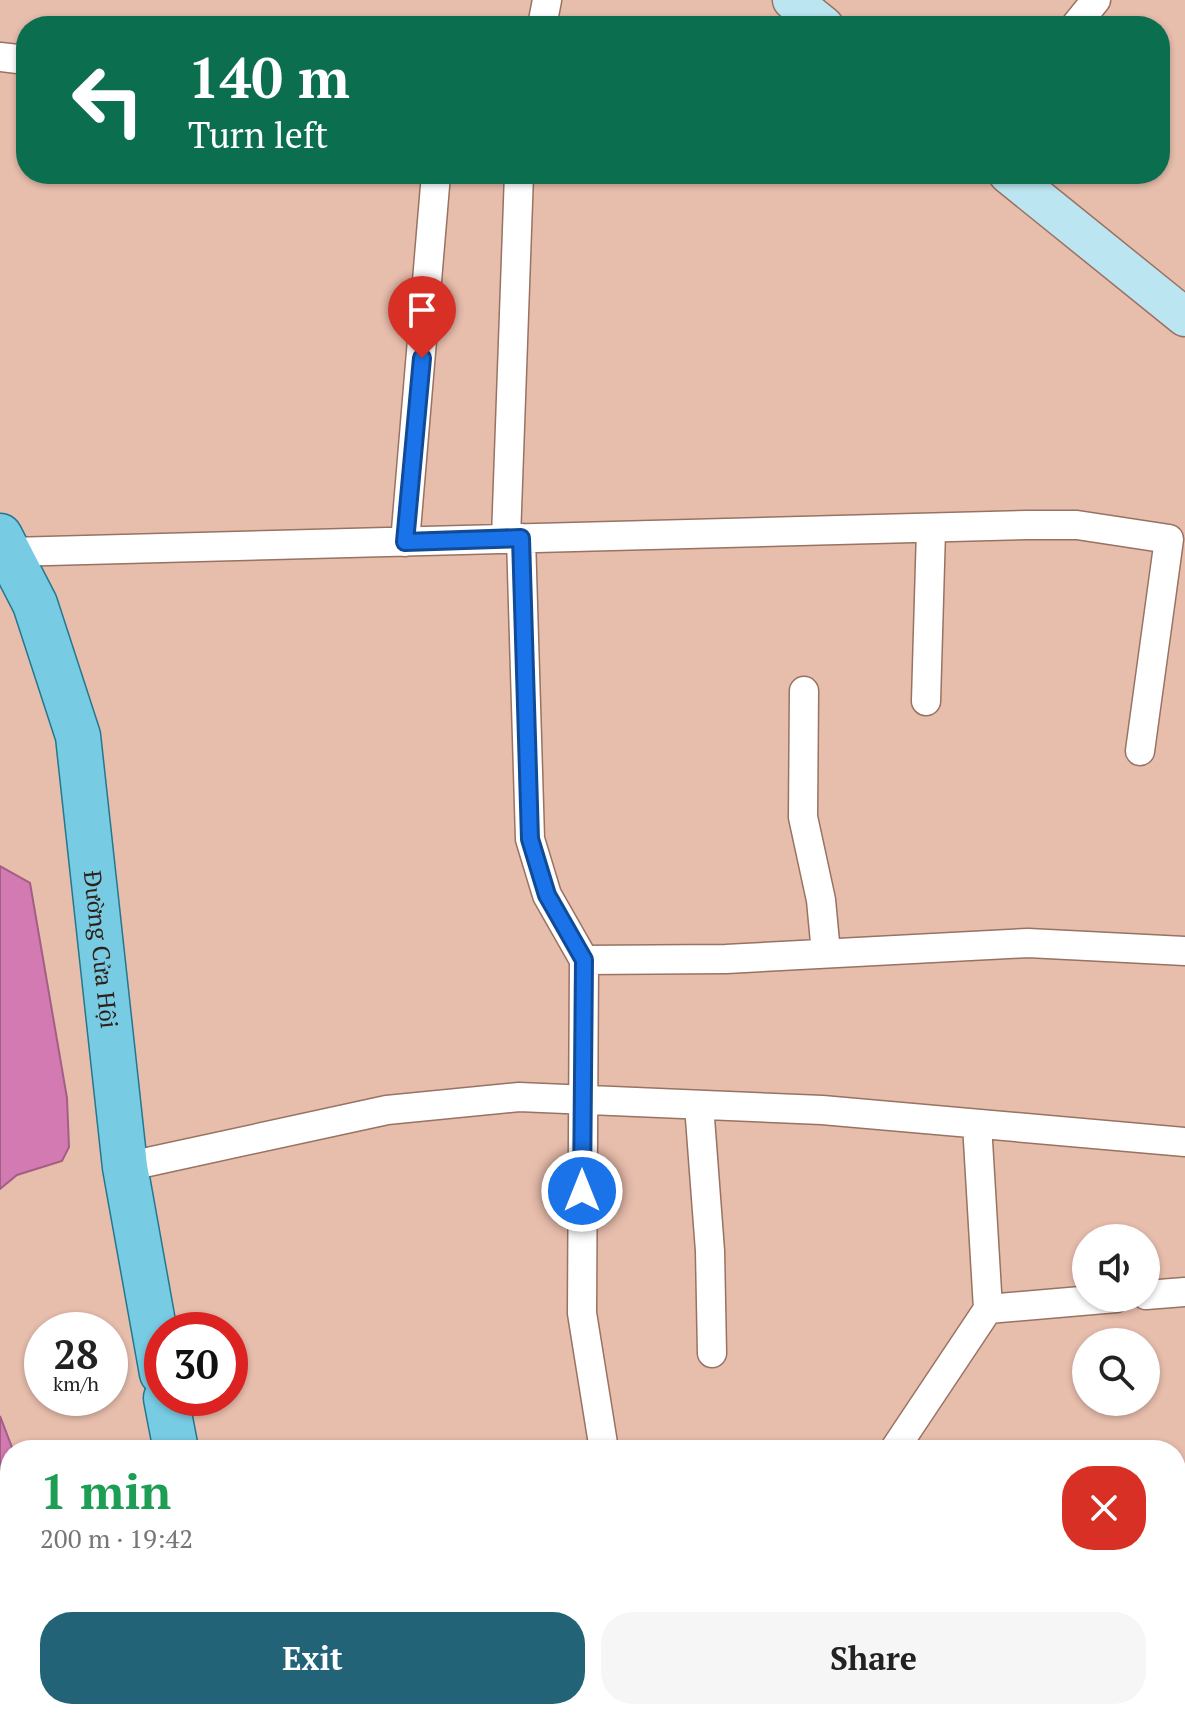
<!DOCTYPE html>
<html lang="en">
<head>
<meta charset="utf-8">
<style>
	body { margin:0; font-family:"PT Serif",serif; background:#f6f6f6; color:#222; height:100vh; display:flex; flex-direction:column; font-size:30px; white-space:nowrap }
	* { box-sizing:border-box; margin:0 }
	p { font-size:26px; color:#767676 }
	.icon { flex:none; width:44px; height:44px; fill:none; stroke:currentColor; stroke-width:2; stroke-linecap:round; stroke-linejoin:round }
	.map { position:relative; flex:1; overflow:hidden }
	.drawer { position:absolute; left:0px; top:1440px; width:1186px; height:280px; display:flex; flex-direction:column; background:#fff; border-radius:32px 32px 0 0; box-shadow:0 2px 6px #0004 }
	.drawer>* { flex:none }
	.hud { position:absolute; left:16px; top:16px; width:1154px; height:168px; border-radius:32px; box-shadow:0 2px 6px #0004; background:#0b6e4f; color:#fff; overflow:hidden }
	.tools { position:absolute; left:1072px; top:1224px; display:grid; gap:16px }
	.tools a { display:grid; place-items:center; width:88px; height:88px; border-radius:50%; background:#fff; box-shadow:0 2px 6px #0004; font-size:40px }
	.speed { position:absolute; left:24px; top:1312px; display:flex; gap:16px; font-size:40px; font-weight:700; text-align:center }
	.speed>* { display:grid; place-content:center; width:104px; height:104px; border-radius:50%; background:#fff; box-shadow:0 2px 6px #0004; line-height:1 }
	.speed small { font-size:20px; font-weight:400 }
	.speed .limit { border:12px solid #d22; background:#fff; color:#111 }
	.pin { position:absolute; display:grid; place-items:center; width:68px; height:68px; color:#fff; margin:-82px -34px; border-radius:50% 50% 50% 0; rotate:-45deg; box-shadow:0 0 8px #0007 }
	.pin .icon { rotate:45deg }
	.me { position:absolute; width:88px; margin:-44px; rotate:0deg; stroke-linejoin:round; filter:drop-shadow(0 0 6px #0008) }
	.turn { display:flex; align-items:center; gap:28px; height:168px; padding:0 40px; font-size:36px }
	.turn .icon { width:104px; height:104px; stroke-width:2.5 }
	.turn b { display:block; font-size:56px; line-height:68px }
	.round { display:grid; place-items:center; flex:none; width:84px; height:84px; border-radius:32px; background:#f6f6f6 }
	.summary { display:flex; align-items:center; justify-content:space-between; height:136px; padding:0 40px }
	h1 { font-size:48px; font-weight:800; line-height:60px; color:#1e9e55 }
	.cta { display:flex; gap:16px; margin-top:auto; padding:16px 40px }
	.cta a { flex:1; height:92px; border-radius:32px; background:#226378; color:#fff; font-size:32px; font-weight:800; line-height:92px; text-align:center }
	.cta a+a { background:#f6f6f6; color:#222 }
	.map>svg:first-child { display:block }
	.water { fill:#d37ab2; stroke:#a25f84; stroke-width:2 }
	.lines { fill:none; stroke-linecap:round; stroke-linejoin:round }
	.street-casing { stroke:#987262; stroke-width:31 }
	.secondary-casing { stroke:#987262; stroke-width:41 }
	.primary-casing { stroke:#23788f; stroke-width:47 }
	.street { stroke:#fff; stroke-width:28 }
	.secondary { stroke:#bbe5f0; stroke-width:38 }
	.primary { stroke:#77cbe2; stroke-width:44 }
	.route-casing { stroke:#114b97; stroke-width:20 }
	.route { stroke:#1a73e8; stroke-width:14 }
	.labels { text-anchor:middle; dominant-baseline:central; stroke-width:8; stroke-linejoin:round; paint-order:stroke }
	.street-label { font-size:24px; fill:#2f2019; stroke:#f9e3da }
</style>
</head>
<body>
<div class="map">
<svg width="1185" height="1720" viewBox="0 0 1185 1720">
	<rect width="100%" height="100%" fill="#e7bdac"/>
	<path class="water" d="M0,866L30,883L67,1098L69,1147L62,1161L17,1175L0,1189Z
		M0,1416L13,1450H10V1710H110L115,1720H0Z"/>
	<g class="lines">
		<defs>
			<path id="street" d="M542,26L547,0
				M1075,26L1096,0
				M0,57L26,60
				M506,538L519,174
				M521,538L530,839L547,895L584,960L582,1313L604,1450
				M405,542L436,174
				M10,552L1027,525H1077L1169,539L1140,751
				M804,691L803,817L821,900L826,953
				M926,701L931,530
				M584,960L726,959L1028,943L1185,951
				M699,1105L710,1251L712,1353
				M125,1167L387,1110L519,1097L822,1110L1185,1142
				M1146,1295L1185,1292
				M988,1309L1116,1298
				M894,1450L988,1309L977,1124
				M1176,1624L1185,1625
				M516,1710L517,1720
				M1071,1720L1072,1710"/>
			<path id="secondary" d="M792,0L824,26
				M1008,174L1185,317"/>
			<g id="primary">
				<path id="s1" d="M0,536L35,604L78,736L125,1167L162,1373"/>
				<path d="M166,1398L176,1450"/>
				<path d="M273,1710L280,1720"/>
			</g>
		</defs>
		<use href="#street" class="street-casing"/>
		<use href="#secondary" class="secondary-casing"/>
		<use href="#primary" class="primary-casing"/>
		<use href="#street" class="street"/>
		<use href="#secondary" class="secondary"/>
		<use href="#primary" class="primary"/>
	</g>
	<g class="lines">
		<defs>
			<path id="route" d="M422,358L405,542L521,538L530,839L547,895L584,960L582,1191"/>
		</defs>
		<use href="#route" class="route-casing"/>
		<use href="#route" class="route"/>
	</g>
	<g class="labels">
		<g class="street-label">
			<text stroke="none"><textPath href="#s1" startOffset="430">Đường Cửa Hội</textPath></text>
		</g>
	</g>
</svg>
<div class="tools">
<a><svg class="icon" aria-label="sound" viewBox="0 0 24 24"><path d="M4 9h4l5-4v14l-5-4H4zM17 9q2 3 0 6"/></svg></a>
<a><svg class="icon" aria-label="search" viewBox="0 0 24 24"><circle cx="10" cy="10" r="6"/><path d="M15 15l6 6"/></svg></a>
</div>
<div class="speed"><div>28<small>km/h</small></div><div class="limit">30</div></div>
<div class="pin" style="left:422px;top:358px;background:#d93025"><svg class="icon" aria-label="arrive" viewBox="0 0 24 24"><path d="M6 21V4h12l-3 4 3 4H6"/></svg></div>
<svg class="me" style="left:582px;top:1191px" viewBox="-20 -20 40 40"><circle r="17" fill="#1a73e8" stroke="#fff" stroke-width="3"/><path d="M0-11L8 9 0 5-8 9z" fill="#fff"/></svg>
<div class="hud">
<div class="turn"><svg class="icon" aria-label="left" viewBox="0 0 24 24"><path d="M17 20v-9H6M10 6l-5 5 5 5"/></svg><div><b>140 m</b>Turn left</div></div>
</div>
<section class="drawer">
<div class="summary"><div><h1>1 min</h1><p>200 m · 19:42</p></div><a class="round" style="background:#d93025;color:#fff"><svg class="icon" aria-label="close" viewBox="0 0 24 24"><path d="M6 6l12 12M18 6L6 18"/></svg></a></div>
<div class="cta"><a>Exit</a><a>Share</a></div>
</section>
</div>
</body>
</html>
